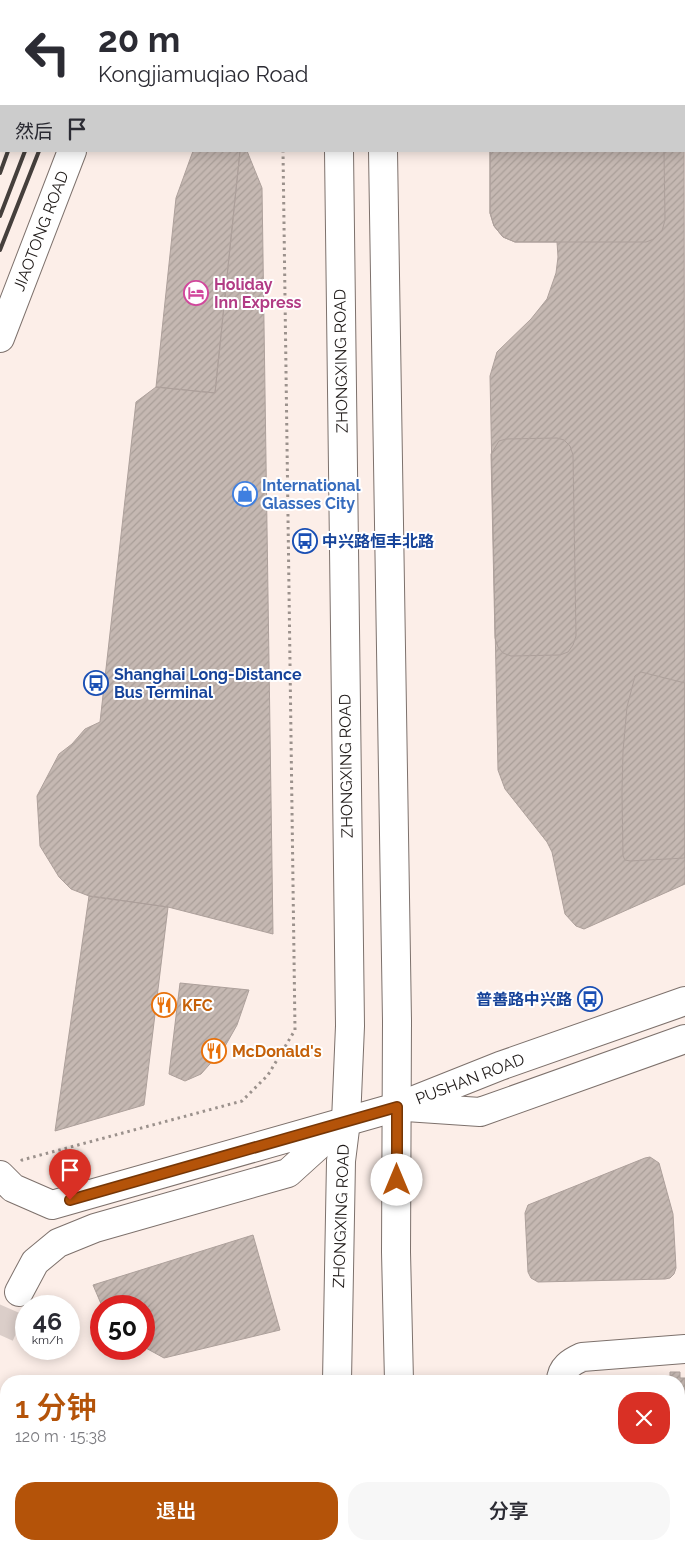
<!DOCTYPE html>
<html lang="zh">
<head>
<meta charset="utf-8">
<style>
	body { margin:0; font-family:Raleway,"Noto Sans SC",sans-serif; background:#f7f7f7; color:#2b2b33; height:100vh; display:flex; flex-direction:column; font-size:19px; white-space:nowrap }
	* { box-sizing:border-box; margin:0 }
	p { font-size:16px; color:#7c7c81 }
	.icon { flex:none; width:28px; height:28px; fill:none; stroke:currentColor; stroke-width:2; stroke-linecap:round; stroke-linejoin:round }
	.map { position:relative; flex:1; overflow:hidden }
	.side { position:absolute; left:0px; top:1375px; width:685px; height:175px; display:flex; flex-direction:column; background:#fff; border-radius:20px 20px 0 0; box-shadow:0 2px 12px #0003 }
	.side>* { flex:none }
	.hud { position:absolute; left:0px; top:0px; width:685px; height:152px; box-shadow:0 2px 12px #0003; background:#fff; color:#2b2b33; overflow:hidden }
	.speed { position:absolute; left:15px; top:1295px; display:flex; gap:10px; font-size:25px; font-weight:700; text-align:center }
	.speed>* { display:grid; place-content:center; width:65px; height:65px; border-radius:50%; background:#fff; box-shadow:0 2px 12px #0003; line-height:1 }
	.speed small { font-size:12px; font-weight:400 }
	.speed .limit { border:8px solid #d22; background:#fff; color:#111 }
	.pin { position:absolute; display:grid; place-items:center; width:42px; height:42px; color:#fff; margin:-51px -21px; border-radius:50% 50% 50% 0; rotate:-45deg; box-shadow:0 0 5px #0007 }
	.pin .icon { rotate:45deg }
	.me { position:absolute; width:55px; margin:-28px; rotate:0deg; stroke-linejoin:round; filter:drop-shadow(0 0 4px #0008) }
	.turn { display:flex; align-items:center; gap:18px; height:105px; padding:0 15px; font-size:22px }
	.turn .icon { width:65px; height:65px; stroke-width:2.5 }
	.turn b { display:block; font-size:35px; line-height:42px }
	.then { display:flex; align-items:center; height:48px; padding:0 15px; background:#0003; gap:10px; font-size:19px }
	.round { display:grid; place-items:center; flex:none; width:52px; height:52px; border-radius:20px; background:#f7f7f7 }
	.headline { display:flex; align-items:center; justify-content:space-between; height:85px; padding:0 15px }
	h1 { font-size:30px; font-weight:600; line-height:38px; color:#b45309 }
	.primary-button { display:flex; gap:10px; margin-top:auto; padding:10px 15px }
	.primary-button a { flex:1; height:58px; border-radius:20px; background:#b45309; color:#fff; font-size:20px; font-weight:600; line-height:58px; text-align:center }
	.primary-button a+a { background:#f7f7f7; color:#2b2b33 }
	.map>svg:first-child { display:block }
	.building { fill:url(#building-hatch); stroke:#ada09b }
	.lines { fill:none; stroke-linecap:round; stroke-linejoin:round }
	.minor-tunnel { stroke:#dbcec9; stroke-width:28; stroke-dasharray:28 14; stroke-linecap:butt }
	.minor-casing { stroke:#7d716c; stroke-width:30 }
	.major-casing { stroke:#7d716c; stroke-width:30 }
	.path { stroke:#9b918c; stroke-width:3; stroke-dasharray:2.5 4; stroke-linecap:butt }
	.minor { stroke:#fff; stroke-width:28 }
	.major { stroke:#fff; stroke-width:28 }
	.rail { stroke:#453f3c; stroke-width:4 }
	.route-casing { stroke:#753606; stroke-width:12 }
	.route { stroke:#b45309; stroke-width:9 }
	.labels { text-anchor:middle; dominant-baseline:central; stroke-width:4; stroke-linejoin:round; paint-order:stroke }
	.street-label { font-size:16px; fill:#1f1a18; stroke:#fff }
	.hotel-label { font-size:16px; font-weight:bold; fill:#b23c85; stroke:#fff; text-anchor:start }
	.shop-label { font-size:16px; font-weight:bold; fill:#366cbe; stroke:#fff; text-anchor:start }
	.transit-label { font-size:16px; font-weight:bold; fill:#164399; stroke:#fff; text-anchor:start }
	.food-label { font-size:16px; font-weight:bold; fill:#c56008; stroke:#fff; text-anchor:start }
</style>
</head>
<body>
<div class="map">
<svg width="685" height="1550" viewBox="0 0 685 1550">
	<defs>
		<pattern id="building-hatch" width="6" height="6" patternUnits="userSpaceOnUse" patternTransform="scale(1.25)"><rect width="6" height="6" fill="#c5b8b2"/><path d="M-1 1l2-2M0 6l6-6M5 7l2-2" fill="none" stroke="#a99e98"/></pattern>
	</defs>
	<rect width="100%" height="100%" fill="#fceee8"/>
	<path class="building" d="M684,72L685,884L584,929L576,926L565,914L552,852L547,842L505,789L498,770L490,376L497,352L531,319L547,299L556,273L558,257L557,242H515L503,237L494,226L490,213V151H684Z
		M193,151H240L215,393L156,387L176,198Z
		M240,151H247L262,188L273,934L168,907L89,896L71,889L59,877L40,846L37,796L59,754L72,744L85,729L100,722L136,402L156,387L215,393Z
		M490,151H664L665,220L662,231L654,239L646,242H515L503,237L494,226L490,213Z
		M557,438L564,440L570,446L573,455L576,636L573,645L568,652L560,655L511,656L503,653L498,647L495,638L491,454L499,441L506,439Z
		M641,672L685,683V858L630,861L625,860L623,856L622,793L623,751L627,707L635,676Z
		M89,896L168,907L144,1105L55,1131Z
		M180,983L249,990L237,1025L224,1048L201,1074L185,1081L169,1074Z
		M650,1157L659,1163L673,1214L676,1268L674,1274L670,1278L665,1279L538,1282L531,1278L528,1272L525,1213L528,1205L645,1158Z
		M253,1235L280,1330L164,1358L144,1347V1306H102L93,1285Z
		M670,1372H680V1378H685V1427H679V1381H670Z
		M679,1440H685V1489L684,1495H679Z"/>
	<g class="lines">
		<path class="minor-tunnel" d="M0,1335L19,1292"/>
		<defs>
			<path id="minor" d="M130,1L131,0
				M0,338L72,151
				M406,1107L480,1112L685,1039
				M0,1175L13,1188L52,1205L397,1107L500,1066L685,1001
				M19,1292L35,1262L58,1243L95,1228L288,1173L341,1125
				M561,1381C561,1368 571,1362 582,1357L685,1349
				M679,1511H685"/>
			<path id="major" d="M337,0V1
				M381,0V1
				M383,151L397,1021L396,1252L399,1381
				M337,1381L341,1161L346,1121L350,1026L339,151
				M338,1544V1550
				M400,1544V1550"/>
		</defs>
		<use href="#minor" class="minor-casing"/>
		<use href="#major" class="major-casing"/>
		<path class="path" d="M281,0V1
			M21,1161L22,1160L242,1101L268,1075L295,1030L283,151"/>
		<use href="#minor" class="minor"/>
		<use href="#major" class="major"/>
		<path class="rail" d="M35,1V0
			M67,1L68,0
			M84,1L85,0
			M97,1L98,0
			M0,90L1,87
			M0,173L8,151
			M0,216L25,151
			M0,250L39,151"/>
	</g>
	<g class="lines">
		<defs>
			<path id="route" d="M70,1200L397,1107V1180"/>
		</defs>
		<use href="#route" class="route-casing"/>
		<use href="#route" class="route"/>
	</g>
	<defs>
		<symbol id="hotel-ring" viewBox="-11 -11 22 22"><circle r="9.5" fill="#fff" stroke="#d1479c" stroke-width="1.5"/><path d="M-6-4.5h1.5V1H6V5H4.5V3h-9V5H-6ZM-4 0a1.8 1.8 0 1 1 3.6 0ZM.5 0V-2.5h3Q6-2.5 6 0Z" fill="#d1479c"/></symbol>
		<symbol id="shop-ring" viewBox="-11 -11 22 22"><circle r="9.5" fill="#fff" stroke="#3f7fe0" stroke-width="1.5"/><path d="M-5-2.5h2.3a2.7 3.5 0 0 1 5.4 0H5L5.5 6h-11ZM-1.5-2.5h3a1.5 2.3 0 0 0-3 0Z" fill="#3f7fe0"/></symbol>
		<symbol id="bus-ring" viewBox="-11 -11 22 22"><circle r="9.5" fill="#fff" stroke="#1a4fb4" stroke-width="1.5"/><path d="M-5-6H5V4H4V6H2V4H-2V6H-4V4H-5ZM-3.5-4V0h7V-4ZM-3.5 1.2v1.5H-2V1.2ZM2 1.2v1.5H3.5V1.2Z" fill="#1a4fb4"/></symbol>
		<symbol id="restaurant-ring" viewBox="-11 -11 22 22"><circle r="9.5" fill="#fff" stroke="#e8710a" stroke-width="1.5"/><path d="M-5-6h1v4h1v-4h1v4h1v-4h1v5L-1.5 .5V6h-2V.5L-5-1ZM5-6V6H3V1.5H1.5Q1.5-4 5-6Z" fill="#e8710a"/></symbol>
	</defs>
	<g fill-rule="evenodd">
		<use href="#hotel-ring" x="182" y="279" width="28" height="28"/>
		<use href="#shop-ring" x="231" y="480" width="28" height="28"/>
		<use href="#bus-ring" x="291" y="527" width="28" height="28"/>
		<use href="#bus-ring" x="82" y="669" width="28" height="28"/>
		<use href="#bus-ring" x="576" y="985" width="28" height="28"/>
		<use href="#restaurant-ring" x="150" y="991" width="28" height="28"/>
		<use href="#restaurant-ring" x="200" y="1037" width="28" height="28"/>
	</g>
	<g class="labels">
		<g class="street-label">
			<text transform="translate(41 231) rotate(-69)">JIAOTONG ROAD</text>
			<text transform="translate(341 361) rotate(-91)">ZHONGXING ROAD</text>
			<text transform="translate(346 766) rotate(-91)">ZHONGXING ROAD</text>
			<text transform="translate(470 1079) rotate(-21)">PUSHAN ROAD</text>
			<text transform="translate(341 1216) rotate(-88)">ZHONGXING ROAD</text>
		</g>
		<g class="hotel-label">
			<text x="214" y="284">Holiday<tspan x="214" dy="18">Inn Express</tspan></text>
		</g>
		<g class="shop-label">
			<text x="262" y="485">International<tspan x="262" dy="18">Glasses City</tspan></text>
		</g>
		<g class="transit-label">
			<text x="322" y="541">中兴路恒丰北路</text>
			<text x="114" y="674">Shanghai Long-Distance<tspan x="114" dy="18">Bus Terminal</tspan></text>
			<text x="572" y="999" text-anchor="end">普善路中兴路</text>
		</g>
		<g class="food-label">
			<text x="182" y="1005">KFC</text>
			<text x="232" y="1051">McDonald's</text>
		</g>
	</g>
</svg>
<div class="speed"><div>46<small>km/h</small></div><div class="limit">50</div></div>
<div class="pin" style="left:70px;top:1200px;background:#d93025"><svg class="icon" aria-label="arrive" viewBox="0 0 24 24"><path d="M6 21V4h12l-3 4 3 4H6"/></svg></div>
<svg class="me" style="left:397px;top:1180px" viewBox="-20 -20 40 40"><circle r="19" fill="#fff"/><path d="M0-13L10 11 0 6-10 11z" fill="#b45309"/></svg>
<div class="hud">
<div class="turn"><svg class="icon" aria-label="left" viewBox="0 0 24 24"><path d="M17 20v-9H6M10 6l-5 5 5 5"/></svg><div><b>20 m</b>Kongjiamuqiao Road</div></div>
<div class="then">然后<svg class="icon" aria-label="arrive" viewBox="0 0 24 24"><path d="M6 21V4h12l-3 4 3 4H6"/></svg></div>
</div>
<section class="side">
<div class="headline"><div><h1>1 分钟</h1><p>120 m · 15:38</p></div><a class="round" style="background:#d93025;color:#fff"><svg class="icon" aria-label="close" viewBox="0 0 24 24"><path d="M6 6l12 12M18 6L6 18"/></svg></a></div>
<div class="primary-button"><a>退出</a><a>分享</a></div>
</section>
</div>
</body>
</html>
